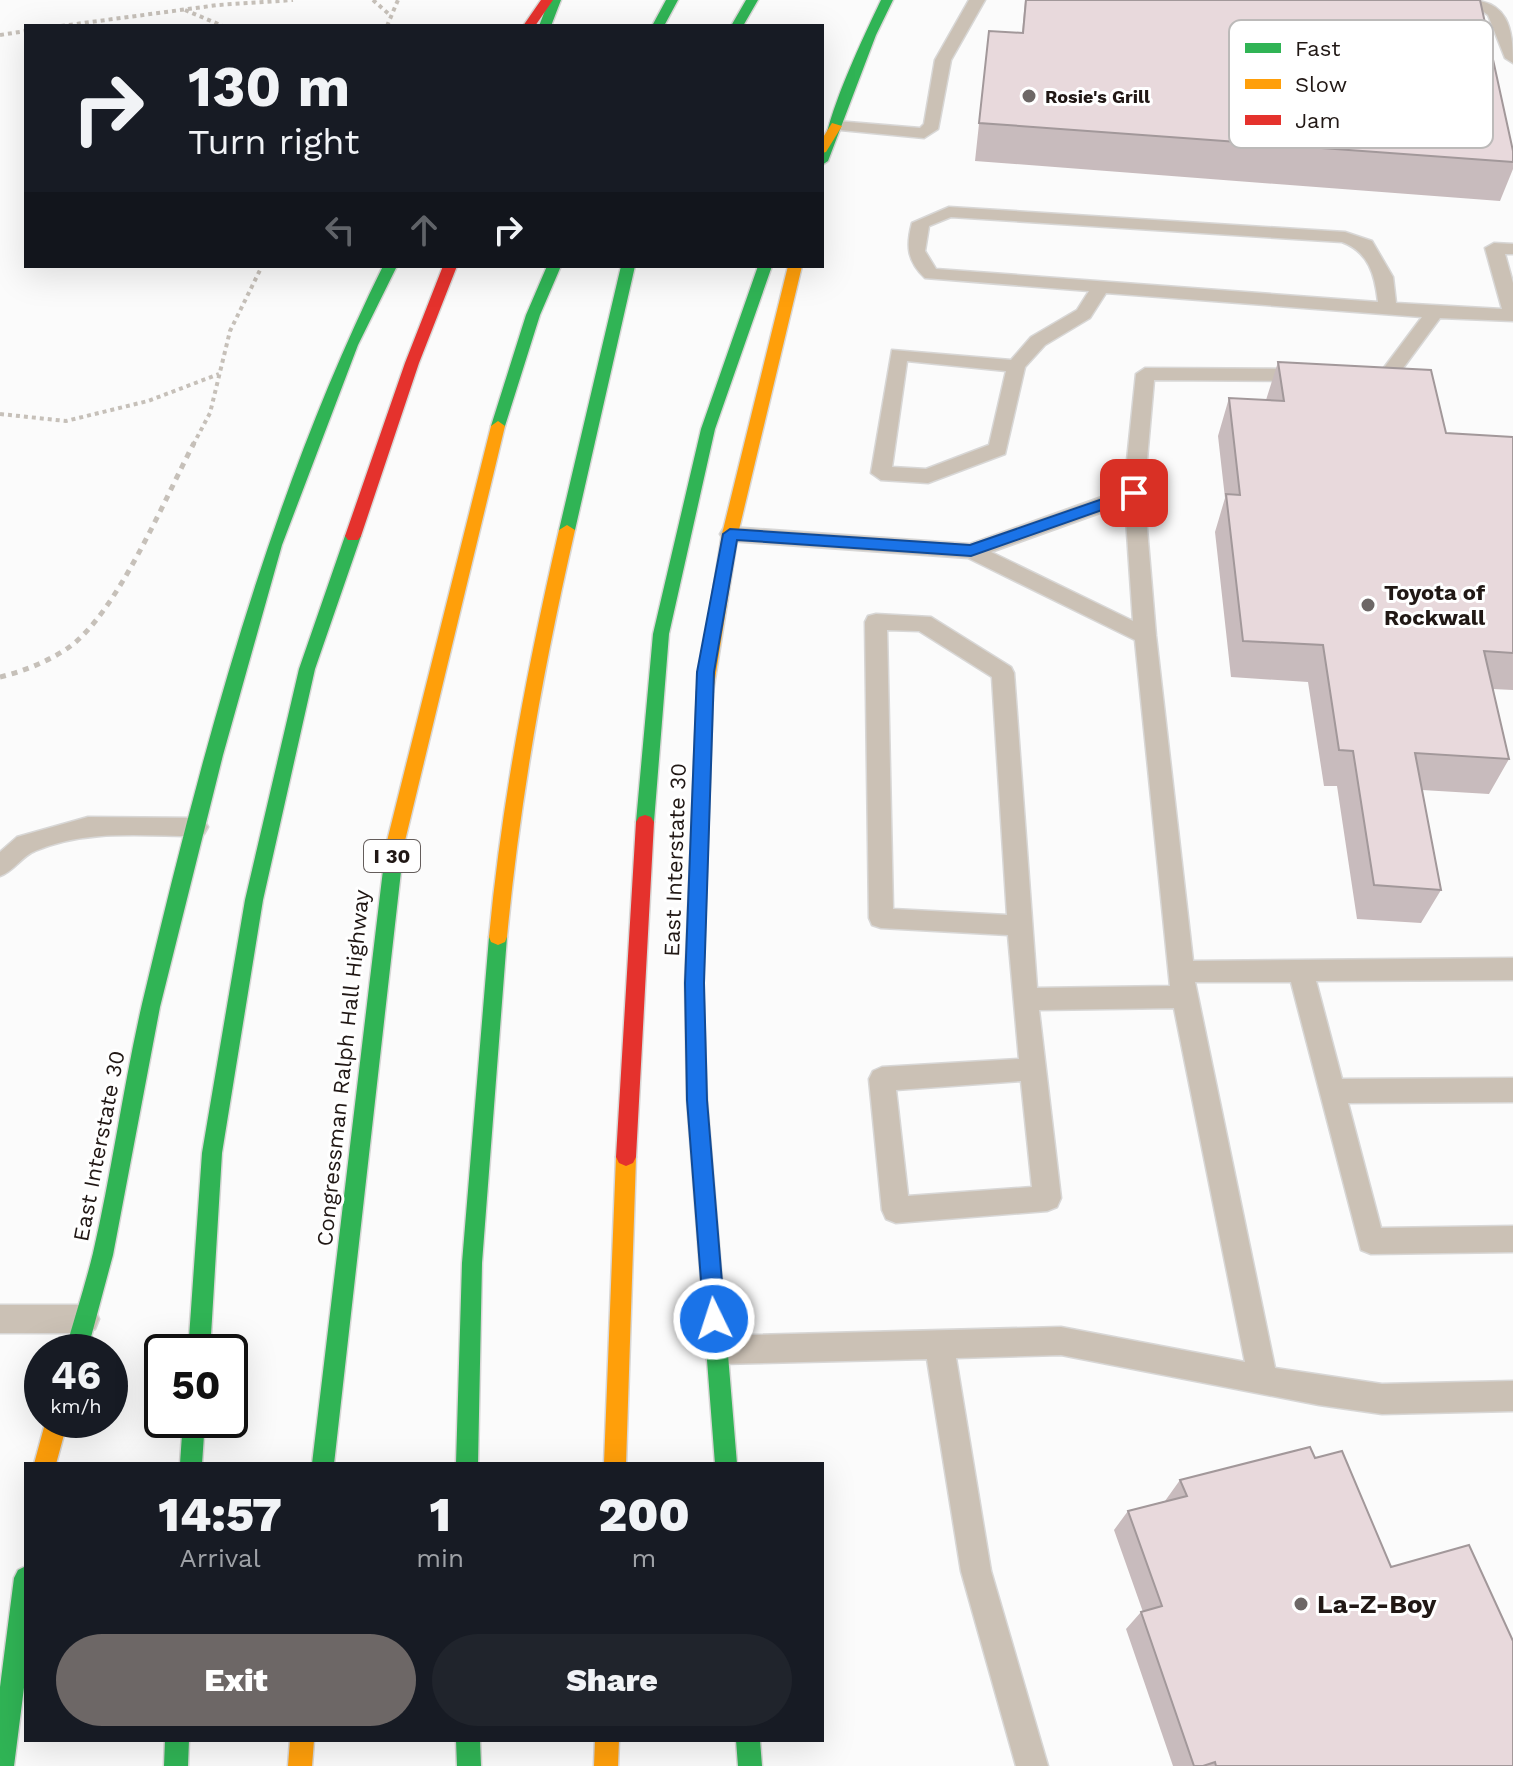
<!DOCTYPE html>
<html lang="en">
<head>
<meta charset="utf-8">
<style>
	body { margin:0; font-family:"Work Sans",sans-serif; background:#20242c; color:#f1f3f6; height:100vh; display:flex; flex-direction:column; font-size:30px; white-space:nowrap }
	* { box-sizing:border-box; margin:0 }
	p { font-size:26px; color:#9ea1a6 }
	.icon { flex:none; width:44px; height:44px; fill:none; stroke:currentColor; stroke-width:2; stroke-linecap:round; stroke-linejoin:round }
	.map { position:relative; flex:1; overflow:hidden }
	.panel { position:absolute; left:24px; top:1462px; width:800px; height:280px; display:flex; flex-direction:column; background:#171b24; border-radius:0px; box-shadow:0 8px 32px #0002 }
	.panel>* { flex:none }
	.top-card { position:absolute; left:24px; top:24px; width:800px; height:244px; border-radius:0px; box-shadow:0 8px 32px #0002; background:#171b24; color:#f1f3f6; overflow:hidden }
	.speed { position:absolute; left:24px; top:1334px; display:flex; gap:16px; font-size:40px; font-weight:700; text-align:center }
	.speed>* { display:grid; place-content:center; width:104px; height:104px; border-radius:50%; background:#171b24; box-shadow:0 8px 32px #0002; line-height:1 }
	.speed small { font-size:20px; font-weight:400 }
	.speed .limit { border:4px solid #111; border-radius:12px; background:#fff; color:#111 }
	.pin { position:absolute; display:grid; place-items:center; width:68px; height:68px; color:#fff; margin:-34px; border-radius:16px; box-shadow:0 4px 12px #0006 }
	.me { position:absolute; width:88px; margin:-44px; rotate:356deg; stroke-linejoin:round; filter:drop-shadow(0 0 6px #0008) }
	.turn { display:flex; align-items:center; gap:28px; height:168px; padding:0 32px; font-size:36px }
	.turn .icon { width:104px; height:104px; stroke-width:2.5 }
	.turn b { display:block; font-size:56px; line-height:68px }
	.lanes { display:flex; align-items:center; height:76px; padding:0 32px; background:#0003; justify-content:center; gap:40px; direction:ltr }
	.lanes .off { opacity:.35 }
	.eta { display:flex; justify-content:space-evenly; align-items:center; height:136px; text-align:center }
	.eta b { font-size:48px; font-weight:800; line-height:56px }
	.action { display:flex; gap:16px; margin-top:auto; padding:16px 32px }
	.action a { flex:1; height:92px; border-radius:48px; background:#6d6766; color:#fff; font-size:32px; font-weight:800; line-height:92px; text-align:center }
	.action a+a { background:#20242c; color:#f1f3f6 }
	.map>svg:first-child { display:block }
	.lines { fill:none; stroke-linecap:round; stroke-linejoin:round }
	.lane-casing { stroke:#d8d7d6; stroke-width:3 }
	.fast-casing { stroke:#d8d7d6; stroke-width:3 }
	.slow-casing { stroke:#d8d7d6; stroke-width:3 }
	.jam-casing { stroke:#d8d7d6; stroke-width:3 }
	.path-far1 { stroke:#c6c0b9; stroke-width:4; stroke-dasharray:4 4; stroke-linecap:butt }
	.path { stroke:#c6c0b9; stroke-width:5; stroke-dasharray:6 6; stroke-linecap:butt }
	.lane { fill:#cbc1b5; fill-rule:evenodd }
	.fast { fill:#30b455; fill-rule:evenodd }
	.slow { fill:#ff9f0a; fill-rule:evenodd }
	.jam { fill:#e5322d; fill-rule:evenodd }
	.wall { fill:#c8bbbd }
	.building { fill:#e8d9dc; stroke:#a2989a; stroke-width:2 }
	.route { fill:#1a73e8; stroke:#114b97; stroke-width:2 }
	.poi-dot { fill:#6d6766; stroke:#fff; stroke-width:3 }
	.labels { text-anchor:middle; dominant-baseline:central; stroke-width:6; stroke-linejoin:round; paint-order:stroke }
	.far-poi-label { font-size:18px; font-weight:bold; fill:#211815; stroke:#fff; text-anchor:start }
	.shield { fill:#fff; stroke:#645d5b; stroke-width:2 }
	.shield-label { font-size:20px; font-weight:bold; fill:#211815 }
	.poi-label { font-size:22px; font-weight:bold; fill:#211815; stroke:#fff; text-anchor:start }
	.street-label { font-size:22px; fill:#211815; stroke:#fff }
	.near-poi-label { font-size:26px; font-weight:bold; fill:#211815; stroke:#fff; text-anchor:start }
	.key { fill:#fff; stroke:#bcbab9; stroke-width:2 }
	.key-label { font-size:22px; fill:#211815 }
</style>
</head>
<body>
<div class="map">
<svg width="1513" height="1766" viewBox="0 0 1513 1766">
	<rect width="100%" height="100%" fill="#fbfbfb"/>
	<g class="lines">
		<defs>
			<path id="lane" d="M969,0H985L951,60L938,129L924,138L830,129V123L836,121L920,128L924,124L935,60Z
				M1467,0C1508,0 1513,28 1513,63L1505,58L1488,15Z
				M949,207L1345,232L1372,241L1393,277L1396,303L1502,309L1485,248L1494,243L1513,244V254H1505L1513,283V321L1440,318L1395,379H1360L1358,375L1360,371L1383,369L1422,317L1106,293L1090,318L1045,345L1025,367L1005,454L928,483L881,480L871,473L892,350L1011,360L1031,337L1077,310L1089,291L925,278C907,261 906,246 912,223ZM951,217L1342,242C1369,252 1375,275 1378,302L936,269L925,251L929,226ZM907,361L1006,371L989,445L926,469L892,467Z
				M1145,368L1306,369L1315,375L1306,381L1154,380L1144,493L1156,636L1193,961L1513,958V980L1316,981L1342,1079L1513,1078V1102L1348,1103L1381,1228L1513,1226V1252L1371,1254L1361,1250L1291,982H1195L1275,1368L1382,1384L1513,1381V1411L1382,1414L1319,1405L1061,1355L956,1358L991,1571L1048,1766H1016L961,1571L927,1359L717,1364L707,1360L703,1350L707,1340L717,1336L1061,1327L1245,1362L1174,1008L1039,1010L1061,1198L1057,1207L1047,1211L896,1223L886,1219L882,1210L869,1079L873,1071L882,1067L1019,1059L1008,935L881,928L872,925L869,918L865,622L868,616L876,614L931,617L1011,667L1014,673L1037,988L1170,986L1135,640L968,558L730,541L723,539L720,534L723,529L730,527L970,544L1124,489L1136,374ZM1125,504L1133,621L991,552ZM887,630L919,631L992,677L1007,915L893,909ZM1021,1081L1032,1187L908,1196L896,1090Z
				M88,817L196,818L204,820L208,827L204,834L196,836C143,836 85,829 35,851C22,856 14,871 0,876V852L17,837Z
				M0,1305H85L95,1309L99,1319L95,1329L85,1333H0Z"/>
			<path id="fast" d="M549,0H561L551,26H539Z
				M666,0H678L664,26H652Z
				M746,0H758L743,26H731Z
				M881,0H893L876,35L828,161L822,165C822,123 862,40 881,0Z
				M383,266H397L358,345L282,545L223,755L160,1007L113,1255L87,1352H65C74,1319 85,1286 93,1253C112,1171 123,1087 142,1004C202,752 268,499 383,266Z
				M547,266H561L540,315L505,426L503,429H493L491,426L526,315Z
				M621,266H635L575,530L567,535L559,530Z
				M758,266H772L715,429L669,634L654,822L651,827H639L636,822L653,634L701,429Z
				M353,531L361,536L315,669L263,900L222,1153L210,1352H188L202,1153L245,900L299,669L345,536Z
				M705,686L713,692L703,983L707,1100L737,1464H715L687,1100L685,983L697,692Z
				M395,838L401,840L404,845L334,1464H312L386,845L389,840Z
				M498,929L505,932L507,937L482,1263L478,1464H456L462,1263L489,937L491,932Z
				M183,1420H205L202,1464H180Z
				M26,1566V1672L14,1766H0V1687L14,1578L18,1570Z
				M165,1740H189L188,1766H164Z
				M456,1740H480L481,1766H457Z
				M736,1740H760L762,1766H738Z"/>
			<path id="slow" d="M832,123L842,126L826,152L822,153V139Z
				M788,266H802L738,534L713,692L705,698L697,692L722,534Z
				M498,421L505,426L404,845L401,850H389L386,845L491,426Z
				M567,525L575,530C544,665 520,799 507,937L505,942L498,945L491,942L489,937C502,799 528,665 559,530Z
				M626,1148L633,1151L636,1157L626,1464H604L616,1157L619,1151Z
				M46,1420H68L56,1464H34Z
				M290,1740H314L312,1766H288Z
				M595,1740H619L618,1766H594Z"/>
			<path id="jam" d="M541,0H553L535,26H523Z
				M443,266H457L419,363L361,536L358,540H348L345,536L405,363Z
				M645,815L651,817L654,822L636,1157L633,1163L626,1166L619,1163L616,1157L636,822L639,817Z"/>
		</defs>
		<use href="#lane" class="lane-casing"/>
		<use href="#fast" class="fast-casing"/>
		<use href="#slow" class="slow-casing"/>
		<use href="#jam" class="jam-casing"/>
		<path class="path-far1" d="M373,0L391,16
			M185,10L223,26
			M61,26L218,5L293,0
			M387,26L398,0
			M0,35L26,31
			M0,414L66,421L148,401L219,374
			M193,445L210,413L230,331L262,266"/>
		<path class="path" d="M0,677C24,671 47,662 68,648C117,614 165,498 194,443"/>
		<use href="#lane" class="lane"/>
		<use href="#fast" class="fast"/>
		<use href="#slow" class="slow"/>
		<use href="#jam" class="jam"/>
	</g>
	<path class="wall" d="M1025,0H1480L1513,151V169L1500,201L975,161L989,31L1022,33Z
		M1278,362L1446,433L1513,437V690L1493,689L1509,759L1489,794L1422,790L1441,890L1421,923L1357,919L1337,786H1324L1308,682L1231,677L1215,532L1225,498L1218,436L1229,398L1266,400Z
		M1315,1458L1391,1567L1513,1766H1173L1126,1629L1141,1612H1143L1114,1530L1128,1511L1165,1501L1180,1480Z"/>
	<path class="building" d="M1026,0H1480L1513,151V162L979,123L989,31L1023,33Z
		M1278,362L1431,370L1446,433L1513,437V653L1484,651L1509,759L1415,753L1441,890L1374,885L1353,751L1339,750L1323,645L1243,641L1226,494L1240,495L1229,398L1284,401Z
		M1310,1447L1315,1458L1342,1451L1391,1567L1469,1545L1513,1641V1766H1216L1215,1762L1203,1766H1194L1141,1612L1162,1606L1128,1511L1187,1496L1180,1480Z"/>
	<path class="route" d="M1134,488L1142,493L1139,497L971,556L737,540L714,672L704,983L707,1100L725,1319L722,1326L714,1329L707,1326L704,1319L687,1100L685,983L697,672L723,534L730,529L970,545Z"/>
	<g class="poi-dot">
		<circle cx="1029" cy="96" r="8"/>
		<circle cx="1368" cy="605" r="8"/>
		<circle cx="1301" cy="1604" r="8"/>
	</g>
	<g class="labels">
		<g class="far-poi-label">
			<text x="1045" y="96">Rosie's Grill</text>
		</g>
		<rect class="shield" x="364" y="840" width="56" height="32" rx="6"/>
		<g class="shield-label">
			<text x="392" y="856">I 30</text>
		</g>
		<g class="poi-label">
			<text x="1384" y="592">Toyota of<tspan x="1384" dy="25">Rockwall</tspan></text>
		</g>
		<g class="street-label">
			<text transform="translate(675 860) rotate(-88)">East Interstate 30</text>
			<text transform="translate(343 1068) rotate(-84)">Congressman Ralph Hall Highway</text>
			<text transform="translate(99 1146) rotate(-79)">East Interstate 30</text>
		</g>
		<g class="near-poi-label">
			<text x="1317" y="1604">La-Z-Boy</text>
		</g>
	</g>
	<rect x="1229" y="20" width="264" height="128" rx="12" class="key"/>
	<rect x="1245" y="43" width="36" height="10" fill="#30b455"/>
	<rect x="1245" y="79" width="36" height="10" fill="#ff9f0a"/>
	<rect x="1245" y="115" width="36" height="10" fill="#e5322d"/>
	<g class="key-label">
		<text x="1295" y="56">Fast</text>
		<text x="1295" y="92">Slow</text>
		<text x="1295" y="128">Jam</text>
	</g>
</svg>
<div class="speed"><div>46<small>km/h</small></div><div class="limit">50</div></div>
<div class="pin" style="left:1134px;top:493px;background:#d93025"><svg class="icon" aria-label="arrive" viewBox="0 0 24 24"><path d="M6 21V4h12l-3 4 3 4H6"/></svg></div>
<svg class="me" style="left:714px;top:1319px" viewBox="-20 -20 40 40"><circle r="17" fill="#1a73e8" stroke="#fff" stroke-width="3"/><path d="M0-11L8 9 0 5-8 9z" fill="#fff"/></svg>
<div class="top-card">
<div class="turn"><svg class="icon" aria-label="right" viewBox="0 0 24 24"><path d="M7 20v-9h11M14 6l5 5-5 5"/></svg><div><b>130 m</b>Turn right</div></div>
<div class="lanes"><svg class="icon off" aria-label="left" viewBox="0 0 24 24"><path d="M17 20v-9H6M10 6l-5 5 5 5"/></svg><svg class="icon off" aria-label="ahead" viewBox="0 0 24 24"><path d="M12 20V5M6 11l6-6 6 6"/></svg><svg class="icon" aria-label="right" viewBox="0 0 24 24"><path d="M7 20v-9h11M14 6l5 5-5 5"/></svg></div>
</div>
<section class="panel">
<div class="eta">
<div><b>14:57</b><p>Arrival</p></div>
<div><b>1</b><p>min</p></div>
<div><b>200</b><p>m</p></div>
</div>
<div class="action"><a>Exit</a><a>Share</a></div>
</section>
</div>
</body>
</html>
